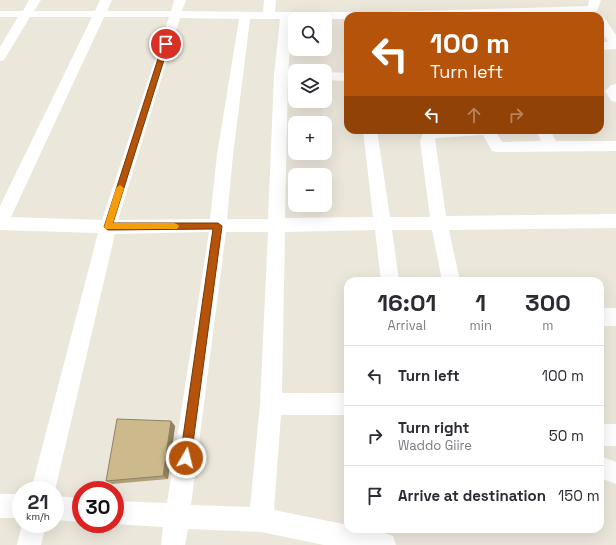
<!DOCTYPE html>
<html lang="en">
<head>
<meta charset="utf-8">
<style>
	body { margin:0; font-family:"Space Grotesk",sans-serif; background:#f2f2f3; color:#2b2b33; height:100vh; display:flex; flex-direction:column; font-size:15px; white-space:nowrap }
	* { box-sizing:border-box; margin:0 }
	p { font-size:13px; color:#7c7c81 }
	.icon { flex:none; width:22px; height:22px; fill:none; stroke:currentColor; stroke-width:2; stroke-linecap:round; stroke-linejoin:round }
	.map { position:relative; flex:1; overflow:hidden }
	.sheet { position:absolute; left:344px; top:277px; width:260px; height:256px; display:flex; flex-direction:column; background:#fff; border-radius:12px; box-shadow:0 4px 16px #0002 }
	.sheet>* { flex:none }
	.guide { position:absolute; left:344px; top:12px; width:260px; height:122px; border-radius:12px; box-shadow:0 4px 16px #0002; background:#b45309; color:#fff; overflow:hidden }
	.controls { position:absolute; left:288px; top:12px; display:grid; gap:8px }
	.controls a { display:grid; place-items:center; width:44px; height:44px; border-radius:8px; background:#fff; box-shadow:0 4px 16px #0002; font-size:20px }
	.speed { position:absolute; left:12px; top:481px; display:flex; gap:8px; font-size:20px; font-weight:700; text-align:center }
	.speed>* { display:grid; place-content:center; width:52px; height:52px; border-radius:50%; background:#fff; box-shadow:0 4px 16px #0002; line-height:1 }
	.speed small { font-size:10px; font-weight:400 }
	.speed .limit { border:6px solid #d22; background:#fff; color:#111 }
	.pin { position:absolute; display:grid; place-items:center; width:34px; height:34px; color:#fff; margin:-17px; border:2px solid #fff; border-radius:50%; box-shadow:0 1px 4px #0007 }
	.me { position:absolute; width:44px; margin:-22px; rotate:8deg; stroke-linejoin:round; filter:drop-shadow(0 0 3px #0008) }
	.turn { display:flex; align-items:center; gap:14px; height:84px; padding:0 20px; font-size:18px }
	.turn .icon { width:52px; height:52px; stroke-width:2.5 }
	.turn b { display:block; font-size:28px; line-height:34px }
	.lanes { display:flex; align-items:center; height:38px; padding:0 20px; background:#0003; justify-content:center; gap:20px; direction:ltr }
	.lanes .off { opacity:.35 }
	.eta { display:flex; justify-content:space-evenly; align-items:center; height:68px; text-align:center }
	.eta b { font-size:24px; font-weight:600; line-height:28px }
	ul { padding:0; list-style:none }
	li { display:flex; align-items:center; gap:12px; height:60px; padding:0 20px; border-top:1px solid #e1e1e2 }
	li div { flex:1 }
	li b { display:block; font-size:15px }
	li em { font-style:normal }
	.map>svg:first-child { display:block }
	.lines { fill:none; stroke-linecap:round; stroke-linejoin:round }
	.minor { fill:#fff; fill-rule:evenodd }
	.wall { fill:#b0a078 }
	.shaded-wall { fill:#908262 }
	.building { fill:#cdba8c; stroke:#908262 }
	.route { fill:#b45309; stroke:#753606 }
	.slow { fill:#f59e0b }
</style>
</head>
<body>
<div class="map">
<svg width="616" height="545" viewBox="0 0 616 545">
	<rect width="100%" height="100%" fill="#ece7db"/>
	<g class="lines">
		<path class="minor" d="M29,0H41L34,11H95L100,0H112L107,11H171L174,0H186L182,11L263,12L264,0H276L275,12H387L588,6L589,0H601L597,11L593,12L472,16H348V19H292L288,75L285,218L373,217L363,130H377L390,217H430L420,141L423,133L428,130H495L502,142L541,141L536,130H550L556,141H616V151L497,152L492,151L483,135L437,138L435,139L446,216L616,214V228L449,230L460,281H442L432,230H392L399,281H381L375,230L285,232L282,393H348V415H281L274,510L348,525V529C364,529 378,530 393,536L396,545H324L261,532L188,529L185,545H161L163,527L113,524H115V501L167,503L209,232L115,234L55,490H31L98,233L0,230V206L92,17H30L4,60L0,61V47L18,17H0V11H23ZM104,17H169L102,220L11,217ZM180,18L239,19L217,155L210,219L118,220ZM250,19H280L274,75L268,219H227L233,155ZM226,232H268L260,404L250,507L191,505Z
			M600,15L604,17L616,35V49L600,50V42H608L600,28V16H598Z
			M325,72L348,73V81L325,80Z
			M616,84V102L611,101L605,91L611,85Z
			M600,308H616V326H600Z
			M600,424H616V446H600Z
			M600,456L616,462V484L600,478Z
			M0,494H21V518H0Z
			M55,496L81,498V522L55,520Z
			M22,524H46L41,545H17Z"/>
	</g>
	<path class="wall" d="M171,421L175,426L168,479L112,484L106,481Z"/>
	<path class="shaded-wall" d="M171,421L175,426L168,479L163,476Z"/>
	<path class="building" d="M117,419L171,421L163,476L106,481Z"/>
	<path class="route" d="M163,43L169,44L113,223H218L222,226L191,458L190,462L186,464L181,462L180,458L213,229L108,230L104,227Z"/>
	<path class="slow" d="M120,185L124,188L113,223H174L177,224L179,226L177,229H105L104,227L116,188Z"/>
</svg>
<div class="controls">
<a><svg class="icon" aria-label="search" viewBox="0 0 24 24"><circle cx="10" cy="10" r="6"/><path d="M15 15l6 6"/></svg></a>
<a><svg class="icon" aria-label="layers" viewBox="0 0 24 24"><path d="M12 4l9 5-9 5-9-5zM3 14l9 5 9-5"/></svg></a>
<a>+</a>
<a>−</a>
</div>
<div class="speed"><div>21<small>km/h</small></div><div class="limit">30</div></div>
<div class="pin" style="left:166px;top:44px;background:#d93025"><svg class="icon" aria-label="arrive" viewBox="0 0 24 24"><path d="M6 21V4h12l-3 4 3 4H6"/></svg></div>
<svg class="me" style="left:186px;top:458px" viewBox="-20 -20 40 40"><circle r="17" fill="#b45309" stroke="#fff" stroke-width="3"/><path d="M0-11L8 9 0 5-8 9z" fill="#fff"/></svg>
<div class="guide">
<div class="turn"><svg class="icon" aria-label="left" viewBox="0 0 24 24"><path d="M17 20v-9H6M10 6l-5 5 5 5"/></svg><div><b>100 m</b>Turn left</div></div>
<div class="lanes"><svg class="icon" aria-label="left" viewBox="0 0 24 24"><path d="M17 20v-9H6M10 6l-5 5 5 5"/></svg><svg class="icon off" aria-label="ahead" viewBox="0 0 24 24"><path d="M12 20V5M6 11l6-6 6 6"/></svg><svg class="icon off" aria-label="right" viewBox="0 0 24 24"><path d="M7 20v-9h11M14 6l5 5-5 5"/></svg></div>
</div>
<section class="sheet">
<div class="eta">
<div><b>16:01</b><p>Arrival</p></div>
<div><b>1</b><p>min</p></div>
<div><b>300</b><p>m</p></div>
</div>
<ul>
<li><svg class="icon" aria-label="left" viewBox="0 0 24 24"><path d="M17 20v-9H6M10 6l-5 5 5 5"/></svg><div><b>Turn left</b></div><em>100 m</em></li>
<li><svg class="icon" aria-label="right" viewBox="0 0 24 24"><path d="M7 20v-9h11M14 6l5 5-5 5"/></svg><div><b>Turn right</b><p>Waddo Giire</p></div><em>50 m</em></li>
<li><svg class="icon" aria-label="arrive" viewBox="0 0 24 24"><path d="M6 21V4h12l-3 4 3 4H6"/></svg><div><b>Arrive at destination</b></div><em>150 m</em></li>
</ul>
</section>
</div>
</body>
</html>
